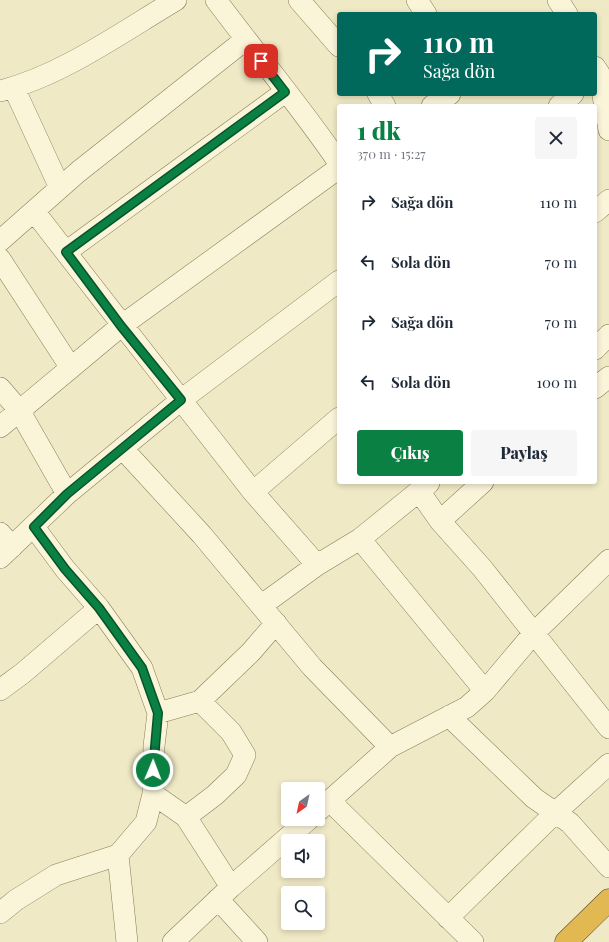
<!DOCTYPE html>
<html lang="tr">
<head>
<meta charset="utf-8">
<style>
	body { margin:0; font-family:"Playfair Display",serif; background:#f6f6f7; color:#1f2937; height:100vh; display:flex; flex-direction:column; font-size:15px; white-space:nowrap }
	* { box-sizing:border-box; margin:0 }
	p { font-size:13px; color:#747a83 }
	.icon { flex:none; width:22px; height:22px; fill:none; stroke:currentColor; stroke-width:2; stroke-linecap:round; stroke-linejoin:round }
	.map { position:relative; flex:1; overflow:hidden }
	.panel { position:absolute; left:337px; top:104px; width:260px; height:380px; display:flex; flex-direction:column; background:#fff; border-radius:4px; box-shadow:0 2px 6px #0003 }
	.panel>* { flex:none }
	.banner { position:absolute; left:337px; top:12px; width:260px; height:84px; border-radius:4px; box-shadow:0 2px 6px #0003; background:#00695c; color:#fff; overflow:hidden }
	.needle { width:26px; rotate:213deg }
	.buttons { position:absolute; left:281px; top:782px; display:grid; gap:8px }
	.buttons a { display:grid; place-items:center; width:44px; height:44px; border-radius:4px; background:#fff; box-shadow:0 2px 6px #0003; font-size:20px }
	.pin { position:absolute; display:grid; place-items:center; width:34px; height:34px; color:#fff; margin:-17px; border-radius:8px; box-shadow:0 2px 6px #0006 }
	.me { position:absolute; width:44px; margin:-22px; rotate:1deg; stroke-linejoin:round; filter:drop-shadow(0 0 3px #0008) }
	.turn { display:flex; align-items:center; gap:14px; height:84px; padding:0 20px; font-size:18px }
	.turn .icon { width:52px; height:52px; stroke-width:2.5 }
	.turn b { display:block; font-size:28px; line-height:34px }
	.round { display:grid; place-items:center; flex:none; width:42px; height:42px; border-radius:4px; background:#f6f6f7 }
	.headline { display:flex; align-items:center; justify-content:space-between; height:68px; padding:0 20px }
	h1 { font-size:24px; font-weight:800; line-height:30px; color:#0b8043 }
	.button { display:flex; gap:8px; margin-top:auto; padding:8px 20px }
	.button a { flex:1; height:46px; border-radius:4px; background:#0b8043; color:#fff; font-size:16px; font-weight:800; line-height:46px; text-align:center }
	.button a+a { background:#f6f6f7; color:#1f2937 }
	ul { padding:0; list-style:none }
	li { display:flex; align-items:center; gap:12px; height:60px; padding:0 20px }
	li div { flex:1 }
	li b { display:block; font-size:15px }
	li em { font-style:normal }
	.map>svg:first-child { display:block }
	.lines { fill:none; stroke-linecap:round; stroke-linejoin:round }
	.minor-casing { stroke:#8c7c5a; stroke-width:22 }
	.highway-casing { stroke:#5a492e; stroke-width:23 }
	.minor { stroke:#faf5d9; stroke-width:21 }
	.highway { stroke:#e2b853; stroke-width:22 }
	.route-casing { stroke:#07532c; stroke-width:10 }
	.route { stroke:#0b8043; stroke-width:7 }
</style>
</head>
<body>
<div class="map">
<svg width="609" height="942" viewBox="0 0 609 942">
	<rect width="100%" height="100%" fill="#f0e9c5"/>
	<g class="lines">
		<defs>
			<path id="minor" d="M216,0C257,55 301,107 339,163
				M299,0L339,46
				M417,0L426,14
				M558,0L567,14
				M595,67L599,73L609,130
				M14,88L60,188
				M0,91C61,76 122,32 176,0
				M378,94L385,106
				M432,106L450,94
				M559,106L573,94
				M34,211C106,305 180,398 253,492
				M595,212L609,200
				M0,241L78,172L245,40
				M66,252L285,92
				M0,259L71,368
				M595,349L609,335
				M0,388L19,410L67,494
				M595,388L609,377
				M339,418L253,492L317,565L360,539L485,691
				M0,427L121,326L339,168
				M123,449L202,535L312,667L390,747
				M419,491L440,521L482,568L609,728
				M440,521L483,482
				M0,533L12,547
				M360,539L429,483
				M0,558L67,494L181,400L339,281
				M262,605L317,565
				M0,690L23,673L99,608
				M158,713L200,701L251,652L276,623
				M449,716L534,798L570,823L609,867
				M153,794L186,817L231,887
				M330,801L473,942
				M318,811L390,747L467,707L485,691L533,634L609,560
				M186,817L215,795L236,775L245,755L231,732L200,701
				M118,855L127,942
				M218,899L257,942
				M0,913L16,900L56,875L118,855L146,822L153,794L154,746L158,713L142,668L99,608L65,569L34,527
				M448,918L555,813L609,764
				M173,942L231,887L309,819"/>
			<path id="highway" d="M566,942L609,900"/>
		</defs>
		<use href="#minor" class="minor-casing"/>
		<use href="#highway" class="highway-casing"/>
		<use href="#minor" class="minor"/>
		<use href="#highway" class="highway"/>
	</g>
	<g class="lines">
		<defs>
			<path id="route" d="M153,770L158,713L142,668L99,608L65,569L34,527L67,494L181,400L121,326L66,252L285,92L261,61"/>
		</defs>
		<use href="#route" class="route-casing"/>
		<use href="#route" class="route"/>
	</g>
</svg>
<div class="buttons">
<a><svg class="needle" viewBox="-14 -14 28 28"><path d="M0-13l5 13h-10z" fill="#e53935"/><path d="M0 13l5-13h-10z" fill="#747a83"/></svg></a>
<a><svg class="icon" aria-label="sound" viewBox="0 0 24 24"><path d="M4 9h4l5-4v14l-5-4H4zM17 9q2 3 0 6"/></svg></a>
<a><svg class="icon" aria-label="search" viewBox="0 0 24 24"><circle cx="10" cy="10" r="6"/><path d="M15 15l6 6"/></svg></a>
</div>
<div class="pin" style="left:261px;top:61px;background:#d93025"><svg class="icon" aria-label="arrive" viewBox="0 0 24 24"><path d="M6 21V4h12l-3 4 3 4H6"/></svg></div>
<svg class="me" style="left:153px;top:770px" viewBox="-20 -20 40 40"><circle r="17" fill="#0b8043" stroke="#fff" stroke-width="3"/><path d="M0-11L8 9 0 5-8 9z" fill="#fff"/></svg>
<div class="banner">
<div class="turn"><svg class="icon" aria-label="right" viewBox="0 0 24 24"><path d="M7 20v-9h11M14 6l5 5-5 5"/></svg><div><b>110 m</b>Sağa dön</div></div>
</div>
<section class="panel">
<div class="headline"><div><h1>1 dk</h1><p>370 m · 15:27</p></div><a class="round"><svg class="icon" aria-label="close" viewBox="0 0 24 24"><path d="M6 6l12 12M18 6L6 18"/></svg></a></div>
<ul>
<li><svg class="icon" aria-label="right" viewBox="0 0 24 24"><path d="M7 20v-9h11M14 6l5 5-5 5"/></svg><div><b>Sağa dön</b></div><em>110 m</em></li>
<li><svg class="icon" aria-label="left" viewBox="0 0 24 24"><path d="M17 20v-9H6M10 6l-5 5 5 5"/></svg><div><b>Sola dön</b></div><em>70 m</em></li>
<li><svg class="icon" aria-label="right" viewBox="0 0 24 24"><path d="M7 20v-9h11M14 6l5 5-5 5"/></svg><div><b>Sağa dön</b></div><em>70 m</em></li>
<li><svg class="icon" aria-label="left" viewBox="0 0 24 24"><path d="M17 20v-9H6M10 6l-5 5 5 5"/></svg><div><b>Sola dön</b></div><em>100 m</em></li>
</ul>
<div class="button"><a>Çıkış</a><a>Paylaş</a></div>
</section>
</div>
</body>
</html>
